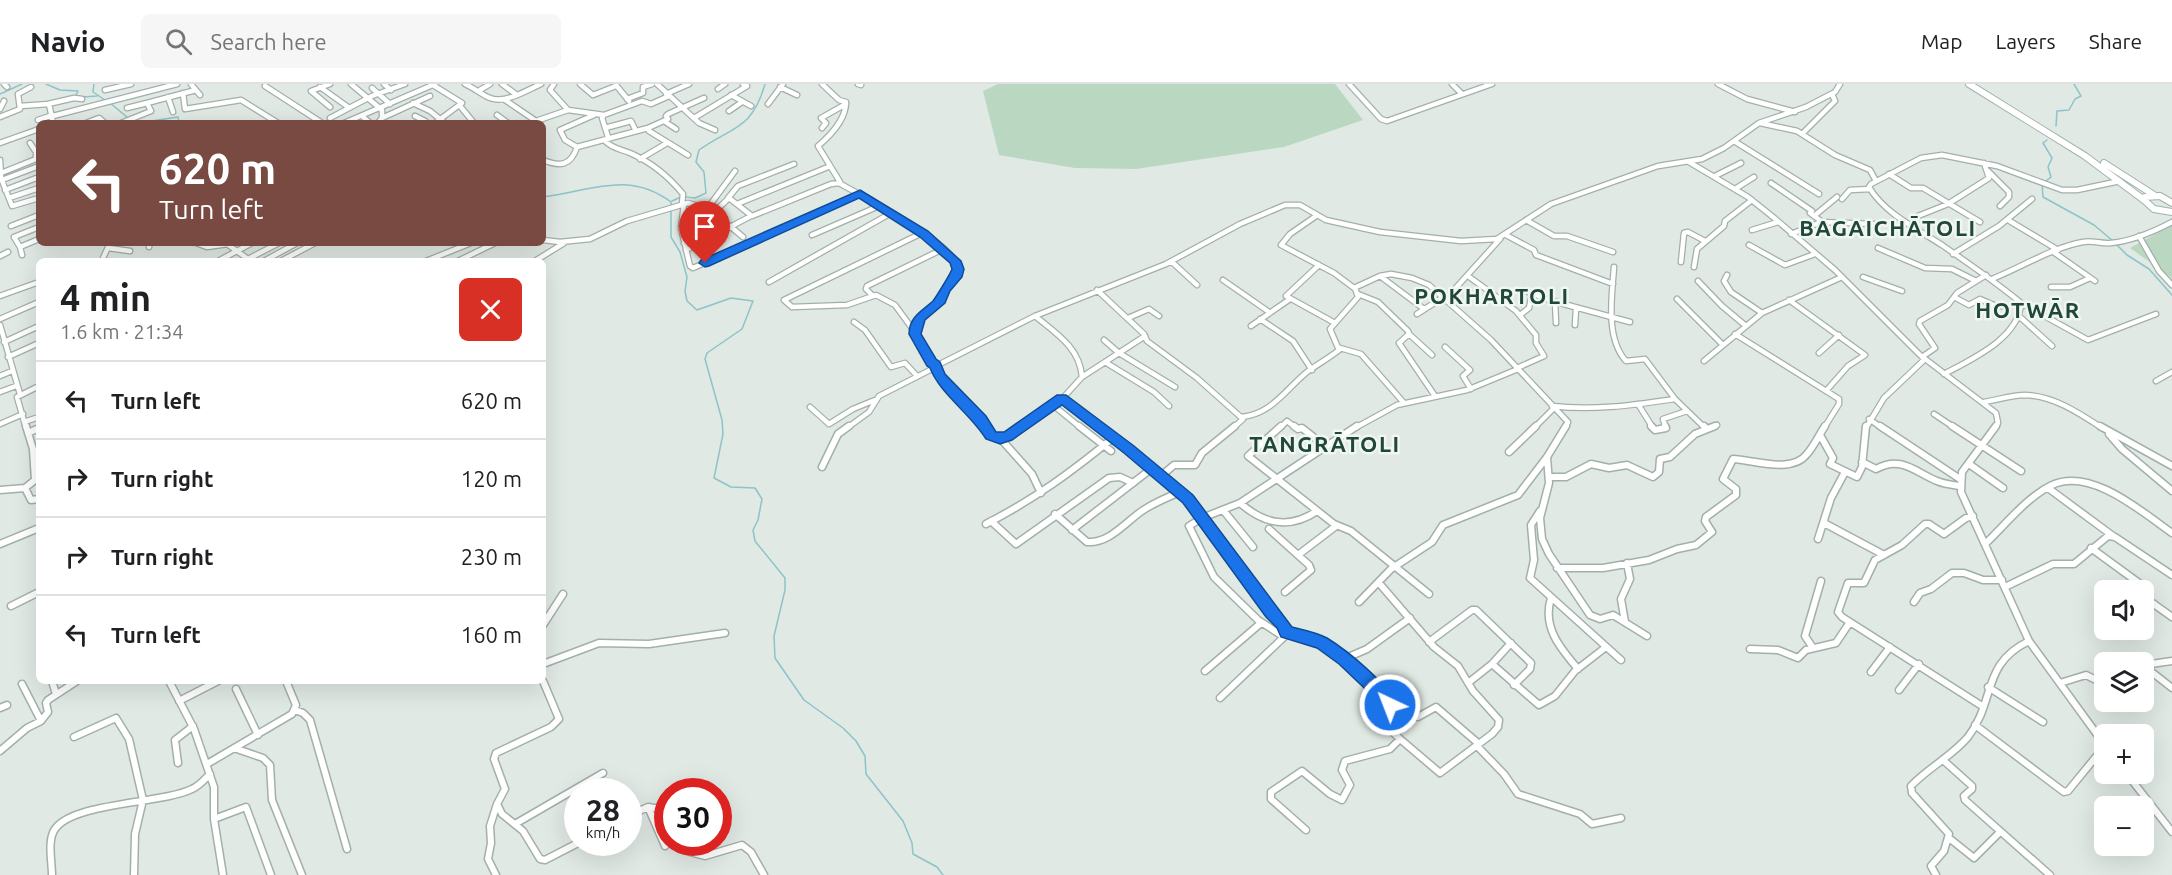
<!DOCTYPE html>
<html lang="en">
<head>
<meta charset="utf-8">
<style>
	body { margin:0; font-family:Ubuntu,sans-serif; background:#f6f6f6; color:#202124; height:100vh; display:flex; flex-direction:column; font-size:22px; white-space:nowrap }
	* { box-sizing:border-box; margin:0 }
	p { font-size:20px; color:#757577 }
	.icon { flex:none; width:33px; height:33px; fill:none; stroke:currentColor; stroke-width:2; stroke-linecap:round; stroke-linejoin:round }
	.map { position:relative; flex:1; overflow:hidden }
	.panel { position:absolute; left:36px; top:174px; width:510px; height:426px; display:flex; flex-direction:column; background:#fff; border-radius:9px; box-shadow:0 6px 24px #0002 }
	.panel>* { flex:none }
	.top-card { position:absolute; left:36px; top:36px; width:510px; height:126px; border-radius:9px; box-shadow:0 6px 24px #0002; background:#784a41; color:#fff; overflow:hidden }
	.tools { position:absolute; left:2094px; top:496px; display:grid; gap:12px }
	.tools a { display:grid; place-items:center; width:60px; height:60px; border-radius:9px; background:#fff; box-shadow:0 6px 24px #0002; font-size:30px }
	.speed { position:absolute; left:564px; top:694px; display:flex; gap:12px; font-size:30px; font-weight:700; text-align:center }
	.speed>* { display:grid; place-content:center; width:78px; height:78px; border-radius:50%; background:#fff; box-shadow:0 6px 24px #0002; line-height:1 }
	.speed small { font-size:15px; font-weight:400 }
	.speed .limit { border:9px solid #d22; background:#fff; color:#111 }
	.pin { position:absolute; display:grid; place-items:center; width:51px; height:51px; color:#fff; margin:-62px -26px; border-radius:50% 50% 50% 0; rotate:-45deg; box-shadow:0 0 6px #0007 }
	.pin .icon { rotate:45deg }
	.me { position:absolute; width:66px; margin:-33px; rotate:317deg; stroke-linejoin:round; filter:drop-shadow(0 0 4px #0008) }
	.turn { display:flex; align-items:center; gap:21px; height:126px; padding:0 24px; font-size:27px }
	.turn .icon { width:78px; height:78px; stroke-width:2.5 }
	.turn b { display:block; font-size:42px; line-height:51px }
	.round { display:grid; place-items:center; flex:none; width:63px; height:63px; border-radius:9px; background:#f6f6f6 }
	.overview { display:flex; align-items:center; justify-content:space-between; height:102px; padding:0 24px }
	h1 { font-size:36px; font-weight:700; line-height:45px }
	ul { padding:0; list-style:none }
	li { display:flex; align-items:center; gap:18px; height:78px; padding:0 24px; border-top:2px solid #e0e0e0 }
	li div { flex:1 }
	li b { display:block; font-size:22px }
	li em { font-style:normal }
	header { display:flex; align-items:center; gap:36px; box-sizing:border-box; height:84px; padding:0 30px; background:#fff; border-bottom:2px solid #e0e0e0 }
	header strong { font-size:28px }
	nav { display:flex; gap:33px; margin-inline-start:auto; font-size:21px }
	.search { width:420px; height:54px; background:#f6f6f6; display:flex; align-items:center; gap:15px; box-sizing:border-box; padding:0 21px; border-radius:9px; color:#757577; font-size:22px }
	.map>svg:first-child { display:block }
	.green { fill:#bad8c1 }
	.lines { fill:none; stroke-linecap:round; stroke-linejoin:round }
	.stream { stroke:#8dc3c9; stroke-width:1.5 }
	.street-far1-casing { stroke:#a3b0aa; stroke-width:7 }
	.street-casing { stroke:#a3b0aa; stroke-width:9 }
	.secondary-casing { stroke:#a0b3ab; stroke-width:8 }
	.street-far1 { stroke:#fff; stroke-width:4.5 }
	.street { stroke:#fff; stroke-width:6 }
	.secondary { stroke:#fff; stroke-width:6 }
	.route { fill:#1a73e8; stroke:#114b97; stroke-width:1.5 }
	.labels { text-anchor:middle; dominant-baseline:central; stroke-width:5; stroke-linejoin:round; paint-order:stroke }
	.district-label { font-size:22px; font-weight:bold; letter-spacing:1.5px; fill:#21473b; stroke:#f0f6f2 }
</style>
</head>
<body>
<header>
<strong>Navio</strong>
<div class="search"><svg class="icon" aria-label="search" viewBox="0 0 24 24"><circle cx="10" cy="10" r="6"/><path d="M15 15l6 6"/></svg>Search here</div>
<nav><a>Map</a><a>Layers</a><a>Share</a></nav>
</header>
<div class="map">
<svg width="2172" height="791" viewBox="0 0 2172 791">
	<rect width="100%" height="100%" fill="#e0e9e4"/>
	<path class="green" d="M998,0H1335L1363,36L1284,63L1136,85L1075,84L999,71L983,7Z
		M2172,141V194L2130,164Z"/>
	<g class="lines">
		<path class="stream" d="M46,0L60,6L78,7L75,13
			M94,0L93,8L105,16
			M0,10L22,0
			M83,13L97,12
			M109,18L128,34
			M138,39L178,33L179,39
			M2056,42L2057,27L2069,26L2075,15L2081,12L2074,0
			M2046,97L2051,93L2048,83L2052,74L2043,59L2047,56
			M2042,99L2043,113L2094,141L2113,157
			M543,113C591,107 628,86 671,118V153L680,168L687,193L685,207L687,217L697,226L731,214L753,217L742,245L707,269L705,275L722,336L723,350L714,394L731,403L755,404L762,415L758,436L753,446L755,457L785,494V506L774,552L775,574L804,616L843,644L856,657L865,672L866,690L903,737L912,759L913,770L937,783L943,791
			M685,113L695,114L706,109L704,88L696,78L699,66C733,42 752,46 765,0
			M672,117L681,113
			M2116,160L2127,171L2149,185L2172,211"/>
		<defs>
			<path id="street-far1" d="M4,0L7,3
				M191,0L200,11
				M330,0L311,7L330,23
				M351,0L382,26V34L378,39
				M384,0L391,6
				M465,0C474,4 484,12 490,14C506,20 527,6 541,0
				M502,0L517,11
				M554,0L550,6L568,26L604,31
				M580,0L593,11L616,2
				M657,0L699,39L715,46
				M822,0L839,16L846,18C846,35 830,52 818,62L840,98
				M858,0L861,1
				M1349,0L1381,35L1387,37L1492,0
				M1452,0L1462,10
				M1718,0L1747,15L1795,28
				M433,1L462,19L435,39
				M616,1L629,17
				M265,2L322,39
				M320,3L348,23
				M780,3L797,11
				M372,4L390,20
				M718,5L725,0
				M105,6L131,0
				M480,6L490,0
				M183,9L185,25L241,16L278,39
				M666,10L689,0
				M731,11L751,22
				M669,12L651,20L642,17L604,31L602,34L608,53L605,57C613,65 621,65 630,69C651,78 669,93 683,110L682,120
				M168,13L173,28
				M627,15L643,9V3L652,0
				M505,16L536,37L568,26
				M147,19L196,6
				M413,19L430,27L445,39
				M48,20L74,14L82,15
				M768,20L783,0
				M20,22L49,20L53,39
				M460,22L474,39
				M0,25L4,17
				M729,27L742,18
				M497,31L508,39
				M53,32L177,0
				M362,32L370,39
				M415,32L425,37L423,39
				M0,33L20,25L18,10L31,3
				M330,34L372,12L405,0
				M382,34L430,12
				M694,34L747,2L743,0
				M38,36L53,31
				M664,37L676,45
				M86,39L99,34L105,39
				M121,39L151,27L147,19L127,24
				M344,39L435,0
				M1760,39L1797,47L1835,71L1870,86L1876,97
				M605,44L631,37L635,45
				M648,44L649,47L688,71
				M822,44L826,39L821,34L846,20
				M1802,50L1835,17L1832,10
				M1734,57L1819,110
				M0,59L39,45
				M577,63L565,56L560,46L594,31
				M640,75L667,59
				M0,76L1,94L12,122L39,114
				M543,76C560,83 571,82 577,63L648,44L668,35L666,32L668,30L704,14
				M1689,78L1748,113L1773,133L1835,186L1920,271L1996,329L1998,339L1995,344
				M1988,87L2009,108V113L2000,122
				M1,89L36,75V68L30,59
				M1889,90L1911,104H1923L1980,138
				M1715,92L1741,79
				M2,96L39,82
				M1771,99L1812,127L1810,129L1821,137
				M1735,105L1754,93
				M5,106L39,93
				M9,114L39,104
				M728,114L738,102L794,80
				M1842,115L1850,106L1870,105
				M684,120L681,144L690,182L693,184L859,110
				M737,120L828,83
				M1316,132L1290,150L1281,161L1334,189L1354,204L1380,192L1391,190L1412,194L1429,201L1491,256L1568,338L1565,344
				M1814,132L1837,113
				M1918,132L1948,120L1989,94L1984,79
				M701,133L735,87
				M705,136L718,148
				M1526,136L1554,152H1567L1613,168
				M2008,136L2058,166
				M11,142L39,131
				M730,142L743,153
				M1752,146L1778,138
				M1791,150L1821,138L1874,140
				M812,151L879,122
				M1506,151L1534,166L1536,171L1613,200
				M2139,152L2159,187L2172,201
				M543,156L560,158L590,155L627,137L688,119L695,121L701,133L706,136L729,114L752,132L831,100L839,99C862,112 953,159 958,183C960,192 952,197 947,202C943,207 943,214 939,218C923,237 903,237 922,266C927,273 930,279 938,281L1035,232L1166,180L1240,140L1285,121H1300L1326,136L1380,148L1461,157L1497,155L1551,120L1658,82L1702,75L1724,64L1759,39L1806,23L1835,8L1840,0
				M196,159L207,163L228,160
				M684,159L702,135
				M227,160L248,175
				M1749,161L1785,181L1815,170
				M20,163L14,153L39,143
				M149,163L150,159
				M108,164L130,167
				M1878,164L1925,184L1952,185L1976,197
				M686,166L751,132
				M2052,167L2095,197
				M1953,170L1999,142L2032,115
				M22,171L20,163L39,155
				M0,172L8,168
				M103,174L110,159
				M218,177L252,159
				M244,177L279,159
				M264,177L297,159
				M281,177L315,159
				M426,177L471,159
				M458,177L495,159
				M535,177L564,159
				M1172,178L1197,201
				M1681,178L1684,149L1688,148L1705,157
				M1319,181L1286,212L1335,239
				M1614,183C1612,211 1605,254 1626,277L1645,275L1675,315L1705,344
				M1694,183L1697,165L1724,142L1725,137L1752,116
				M1727,191L1724,197L1731,208L1762,229
				M1380,192L1424,225
				M1468,192L1516,227L1536,251V259L1544,272L1517,284
				M1863,193L1902,207
				M1992,195C2022,183 2051,164 2083,158C2092,156 2101,160 2111,159C2132,157 2153,148 2172,138
				M1223,196L1269,228
				M1698,197L1722,222L1746,242
				M769,198L891,129
				M2051,203H2070L2090,194
				M1097,206L1144,250L1147,257L1197,294L1243,335L1233,344
				M1523,206L1549,216L1630,238
				M1358,210L1378,218L1408,247L1409,250L1399,259L1435,312
				M872,211L866,205L867,202L943,165
				M0,212L39,198
				M1954,213L1969,221L1980,215L1996,222H2005
				M1677,215L1723,261
				M1789,216L1865,271L1848,282L1826,307
				M1444,217L1500,155
				M1555,218L1556,239
				M2021,219L2088,256L2156,230
				M1417,230L1442,214
				M1520,231L1529,224L1532,210
				M2020,233L2052,262
				M1128,234L1149,225L1159,232
				M0,235L39,218
				M1260,235L1293,257L1312,286
				M854,238L865,246L891,283L905,279L917,292
				M0,241L20,310
				M1575,241L1576,224
				M1251,242L1290,215
				M914,247L895,221L876,211L847,221L792,223L784,216L922,149
				M1409,250L1432,271
				M1735,250L1839,315V320L1824,344
				M1104,256L1119,269L1175,303
				M4,258L39,242
				M1445,263L1470,286L1463,292L1471,305
				M1340,264L1361,270L1404,319
				M1819,269L1839,251
				M8,273L39,259
				M1922,273L1935,264L1919,240L1920,237L1948,221L1957,209L1986,191
				M1704,277L1762,229L1842,193
				M1105,278L1154,308L1169,322
				M936,281C945,307 972,321 986,344
				M1944,290C1972,275 2019,254 2021,219C1996,198 1969,180 1942,161C1917,145 1884,129 1869,103L1871,100L1921,74L1942,71L1997,82L2062,106H2077L2120,97
				M0,292L12,287
				M1082,293L1145,252
				M2156,297L2172,288
				M0,308L16,302
				M1062,315L1099,344
				M1984,318C1997,316 2012,311 2025,311C2054,312 2079,329 2102,344
				M1638,320L1653,344
				M1053,321L1081,344
				M1552,322C1594,327 1633,321 1675,315
				M810,323L829,340L853,325L875,316
				M1934,330L1955,344
				M1241,333C1272,330 1285,306 1307,288C1318,280 1329,274 1339,266L1330,245L1358,213L1355,204
				M1869,335L1882,344
				M24,338L39,333
				M0,340L23,330
				M26,344L17,313L39,302
				M847,344L869,328L879,312L936,283
				M1021,344L1062,315L1082,293C1080,264 1056,249 1035,232
				M1280,344L1287,337L1296,344
				M1355,344L1397,321L1467,306L1518,285
				M1534,344L1554,324
				M1666,344L1663,335L1687,327
				M1711,344L1717,341
				M1866,344L1884,314L1925,275"/>
			<path id="street" d="M985,342C998,362 1008,353 1024,342
				M1079,342L1111,367
				M1097,342L1188,415L1272,529L1283,540L1286,548L1284,553L1220,614
				M1281,342L1248,372L1334,440L1351,447L1429,510
				M1294,342L1298,345L1302,344L1325,362
				M1651,342L1655,346L1666,344L1665,342
				M1704,342L1707,345
				M1880,342L1960,395
				M1952,342L2021,387
				M1996,342L1962,388L1961,408L2029,557L2104,660
				M2100,342L2172,382
				M28,349L39,344
				M2109,350L2122,365L2172,407
				M1820,351L1833,374L1830,380L1857,393L1862,383L1866,342
				M1000,354L1032,390L1041,409
				M1509,368L1536,342
				M1547,373L1549,399L1540,434L1542,455L1549,470L1590,531L1600,535L1613,531L1647,552
				M1862,378L1876,385C1901,371 1915,388 1937,397C1944,400 1953,401 1960,402
				M1969,380L2003,404
				M822,383L838,350L849,342
				M1161,392L1174,381H1195L1202,369L1235,342
				M1549,393H1566L1591,380L1609,384L1627,381L1653,393L1659,388L1660,375L1670,373L1695,350L1715,342
				M25,404L31,416L39,415
				M2048,404L2113,452
				M0,406L25,404L35,396L33,365L26,342
				M1240,419C1264,440 1289,446 1317,427
				M1223,426L1253,463
				M1540,427L1531,441L1534,476L1530,494L1621,576
				M1055,430L1087,458C1110,460 1127,436 1145,425C1156,418 1168,413 1180,408
				M1973,432L1966,434L1944,450L1929,440H1925L1902,461L1875,476L1864,499H1848L1838,528L1842,533L1982,622
				M991,437L1016,460L1109,394L1120,393L1133,399
				M1824,439L1884,471
				M986,440C1036,414 1070,389 1113,354
				M1269,445L1309,481L1311,486L1285,508
				M1072,446L1151,385
				M1818,455L1831,414L1845,388
				M1986,459C2006,440 2027,413 2052,401C2091,383 2142,428 2172,449
				M0,460L39,444
				M2091,464L2143,502L2142,507
				M1298,471L1336,442
				M1557,484H1603L1649,476L1677,465L1696,461L1712,448L1705,437L1706,433L1736,411V405L1723,395L1733,375C1754,376 1792,390 1807,370C1814,362 1819,351 1825,342
				M1379,499L1434,563L1458,582L1473,607L1499,636L1498,643L1492,650L1440,689L1400,655
				M2005,503L2053,480H2074L2108,452L2115,453L2172,491
				M2144,513L2172,533
				M1551,514C1542,543 1560,564 1578,585
				M1359,518L1391,485L1432,458L1443,441L1518,411L1547,373L1566,342
				M1914,518L1920,509L1931,505L1952,489H1964L1983,496H2002
				M11,522L39,508
				M1625,538L1621,515L1630,495L1627,479
				M543,541L563,510
				M1286,548C1336,560 1353,584 1388,618L1390,621L1380,636L1400,655L1390,665L1345,677L1342,686L1350,701L1342,716L1330,710L1302,687L1271,708V715L1306,746
				M1284,553L1258,536L1214,493L1189,442L1202,434L1240,419L1357,342
				M1429,558L1472,526H1476L1531,579L1530,585L1514,601
				M1813,564L1805,552L1821,497
				M1750,565L1778,566L1798,574L1806,566L1836,559L1850,538
				M1344,575L1367,565L1410,534
				M543,580L599,559L649,560L725,549
				M1492,580L1539,621L1555,612L1575,587L1606,563
				M2144,581L2172,577
				M2144,582L2172,604
				M1205,587L1261,539
				M1871,588L1890,563
				M52,597L56,610
				M169,597L194,645L214,703V735L223,791
				M543,597L559,635L551,643L496,669L494,675L505,705L497,720L502,730L523,747L540,775L545,776L578,759
				M1468,599L1492,580L1511,559
				M2060,599L2086,591L2104,600
				M22,600L41,637
				M1988,603L2043,638
				M236,605L258,651
				M1899,606L1919,580
				M179,617L218,597
				M0,624L7,621
				M295,626L303,629L310,636L347,765
				M1418,633L1436,623L1479,660
				M1975,641L2064,708L2068,707L2104,663
				M74,653L116,634L129,655L143,716L135,750L134,791
				M1477,662L1504,690L1518,710L1580,730L1592,740L1621,734
				M234,664L263,674L270,681L272,716L302,791
				M0,667L27,644L41,637L48,628L46,619L48,616L77,597
				M1943,676L1972,702V705L1964,712L1965,716L2050,791
				M178,679L175,656L193,642
				M207,680L292,630L296,621L286,597
				M2127,690L2172,748
				M648,723L665,762
				M628,732L648,723L668,726
				M214,735L246,723L271,791
				M515,740L603,689
				M1949,754L1974,774L2000,748
				M685,759L690,768L705,772L742,761L751,768L764,791
				M52,791C52,778 47,756 55,745C74,718 161,720 192,705C199,702 205,695 210,690
				M496,791L488,775L491,759L490,742L497,720
				M1936,791L1931,782L1944,767L1949,750L1912,709L1911,702C1928,684 1952,672 1968,653C1996,617 1981,580 2029,557"/>
			<path id="secondary" d="M1969,0L2085,72L2144,116
				M2104,79L2154,111
				M2172,119L2160,112L2145,113L2144,116L2154,125L2172,128"/>
		</defs>
		<use href="#street-far1" class="street-far1-casing"/>
		<use href="#street" class="street-casing"/>
		<use href="#secondary" class="secondary-casing"/>
		<use href="#street-far1" class="street-far1"/>
		<use href="#street" class="street"/>
		<use href="#secondary" class="secondary"/>
	</g>
	<path class="route" d="M860,106L928,147L961,177L964,185L962,193L950,207L945,219L925,236L921,250L936,275L940,278L945,290L986,332L996,348H1004L1057,311H1066L1134,362L1193,411L1292,543C1304,546 1316,548 1327,554C1348,567 1387,599 1397,621L1395,626L1390,628L1384,626L1381,620L1339,580L1317,564L1281,553L1277,544L1266,533L1183,419L1124,369L1062,321L1012,356L1000,360L986,355C971,330 940,310 930,284L927,282L909,250C909,233 922,227 933,217C936,213 951,189 952,185L950,179L920,153L859,114L709,182L705,183L699,179L701,176Z"/>
	<g class="labels">
		<g class="district-label">
			<text x="1888" y="143">BAGAICHĀTOLI</text>
			<text x="1492" y="211">POKHARTOLI</text>
			<text x="2028" y="225">HOTWĀR</text>
			<text x="1325" y="359">TANGRĀTOLI</text>
		</g>
	</g>
</svg>
<div class="tools">
<a><svg class="icon" aria-label="sound" viewBox="0 0 24 24"><path d="M4 9h4l5-4v14l-5-4H4zM17 9q2 3 0 6"/></svg></a>
<a><svg class="icon" aria-label="layers" viewBox="0 0 24 24"><path d="M12 4l9 5-9 5-9-5zM3 14l9 5 9-5"/></svg></a>
<a>+</a>
<a>−</a>
</div>
<div class="speed"><div>28<small>km/h</small></div><div class="limit">30</div></div>
<div class="pin" style="left:705px;top:179px;background:#d93025"><svg class="icon" aria-label="arrive" viewBox="0 0 24 24"><path d="M6 21V4h12l-3 4 3 4H6"/></svg></div>
<svg class="me" style="left:1390px;top:621px" viewBox="-20 -20 40 40"><circle r="17" fill="#1a73e8" stroke="#fff" stroke-width="3"/><path d="M0-11L8 9 0 5-8 9z" fill="#fff"/></svg>
<div class="top-card">
<div class="turn"><svg class="icon" aria-label="left" viewBox="0 0 24 24"><path d="M17 20v-9H6M10 6l-5 5 5 5"/></svg><div><b>620 m</b>Turn left</div></div>
</div>
<section class="panel">
<div class="overview"><div><h1>4 min</h1><p>1.6 km · 21:34</p></div><a class="round" style="background:#d93025;color:#fff"><svg class="icon" aria-label="close" viewBox="0 0 24 24"><path d="M6 6l12 12M18 6L6 18"/></svg></a></div>
<ul>
<li><svg class="icon" aria-label="left" viewBox="0 0 24 24"><path d="M17 20v-9H6M10 6l-5 5 5 5"/></svg><div><b>Turn left</b></div><em>620 m</em></li>
<li><svg class="icon" aria-label="right" viewBox="0 0 24 24"><path d="M7 20v-9h11M14 6l5 5-5 5"/></svg><div><b>Turn right</b></div><em>120 m</em></li>
<li><svg class="icon" aria-label="right" viewBox="0 0 24 24"><path d="M7 20v-9h11M14 6l5 5-5 5"/></svg><div><b>Turn right</b></div><em>230 m</em></li>
<li><svg class="icon" aria-label="left" viewBox="0 0 24 24"><path d="M17 20v-9H6M10 6l-5 5 5 5"/></svg><div><b>Turn left</b></div><em>160 m</em></li>
</ul>
</section>
</div>
</body>
</html>
